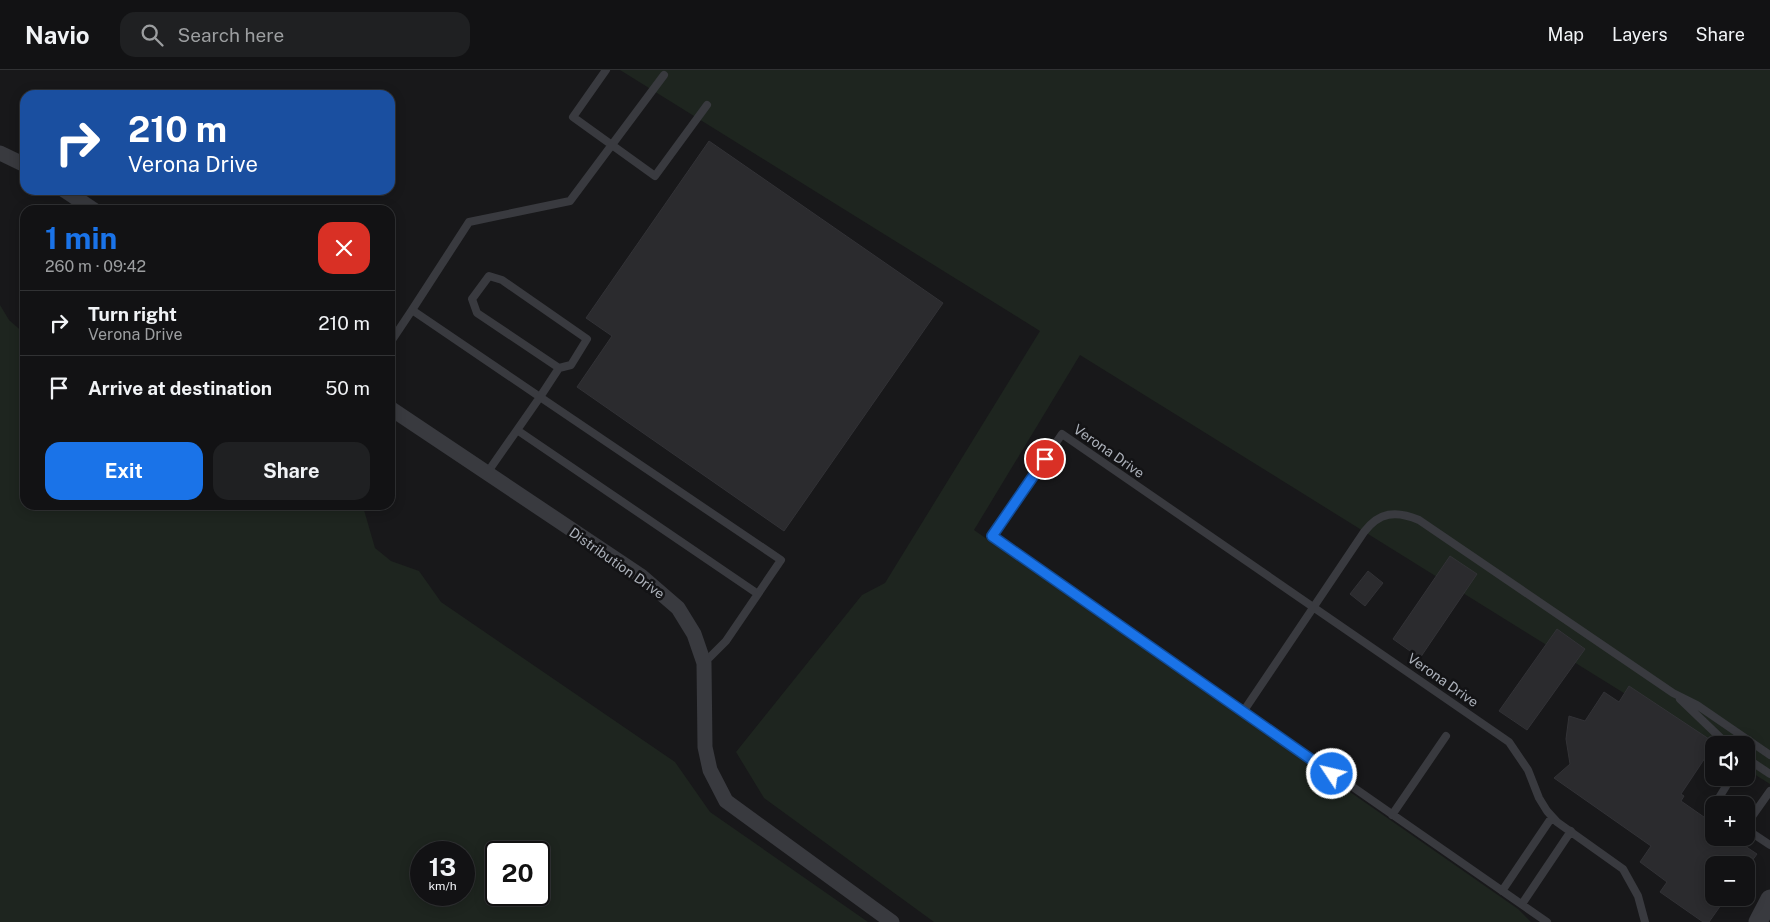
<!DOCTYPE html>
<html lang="en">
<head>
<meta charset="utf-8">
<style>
	body { margin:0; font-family:"Public Sans",sans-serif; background:#1f2022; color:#f1f3f6; height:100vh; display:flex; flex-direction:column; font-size:19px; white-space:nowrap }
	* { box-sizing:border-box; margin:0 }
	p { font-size:16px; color:#9c9ea0 }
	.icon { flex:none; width:28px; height:28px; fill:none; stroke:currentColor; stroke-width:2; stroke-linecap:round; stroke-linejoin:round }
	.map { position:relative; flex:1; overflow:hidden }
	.drawer { position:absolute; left:20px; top:135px; width:375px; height:305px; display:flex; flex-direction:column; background:#121214; border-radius:15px; box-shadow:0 2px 12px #0003,0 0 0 1px #313234 }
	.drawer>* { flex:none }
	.guide { position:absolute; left:20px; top:20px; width:375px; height:105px; border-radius:15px; box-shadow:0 2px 12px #0003,0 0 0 1px #313234; background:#1a4fa0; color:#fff; overflow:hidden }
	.fabs { position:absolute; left:1705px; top:666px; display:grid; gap:10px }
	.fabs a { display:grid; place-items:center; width:50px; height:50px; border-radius:10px; background:#121214; box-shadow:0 2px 12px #0003,0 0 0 1px #313234; font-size:25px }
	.speed { position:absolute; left:410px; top:771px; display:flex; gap:10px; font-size:25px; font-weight:700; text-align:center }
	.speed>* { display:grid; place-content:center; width:65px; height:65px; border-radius:50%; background:#121214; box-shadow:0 2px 12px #0003,0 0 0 1px #313234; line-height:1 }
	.speed small { font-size:12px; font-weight:400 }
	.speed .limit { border:2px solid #111; border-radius:8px; background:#fff; color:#111 }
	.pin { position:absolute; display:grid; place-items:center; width:42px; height:42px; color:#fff; margin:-21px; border:2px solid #fff; border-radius:50%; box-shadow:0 1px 5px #0007 }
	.me { position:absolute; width:55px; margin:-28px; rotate:305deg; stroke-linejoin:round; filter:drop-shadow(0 0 4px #0008) }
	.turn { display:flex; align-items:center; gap:18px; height:105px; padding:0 25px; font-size:22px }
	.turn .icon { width:65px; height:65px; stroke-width:2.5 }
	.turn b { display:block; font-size:35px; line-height:42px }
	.round { display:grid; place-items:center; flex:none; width:52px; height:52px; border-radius:15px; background:#1f2022 }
	.head { display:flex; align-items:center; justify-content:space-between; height:85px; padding:0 25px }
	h1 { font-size:30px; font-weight:700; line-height:38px; color:#1a73e8 }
	.cta { display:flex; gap:10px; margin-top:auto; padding:10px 25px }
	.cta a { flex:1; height:58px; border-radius:15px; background:#1a73e8; color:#fff; font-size:20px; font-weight:700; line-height:58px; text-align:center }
	.cta a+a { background:#1f2022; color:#f1f3f6 }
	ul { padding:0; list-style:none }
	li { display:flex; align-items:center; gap:15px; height:65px; padding:0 25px; border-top:1px solid #313234 }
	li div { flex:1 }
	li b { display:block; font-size:19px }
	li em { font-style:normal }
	header { display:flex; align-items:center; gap:30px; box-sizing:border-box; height:70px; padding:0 25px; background:#121214; border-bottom:1px solid #313234 }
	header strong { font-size:24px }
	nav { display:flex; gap:28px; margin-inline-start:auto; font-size:18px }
	.search { width:350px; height:45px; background:#1f2022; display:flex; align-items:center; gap:12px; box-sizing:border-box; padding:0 18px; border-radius:15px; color:#9c9ea0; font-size:19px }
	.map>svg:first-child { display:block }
	.green { fill:#1e251f; fill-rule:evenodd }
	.building { fill:#2b2b2e; stroke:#323236 }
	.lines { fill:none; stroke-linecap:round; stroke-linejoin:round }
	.service { stroke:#393a3f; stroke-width:8 }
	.minor { stroke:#393a3f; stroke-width:15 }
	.tertiary { stroke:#393a3f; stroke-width:19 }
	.route-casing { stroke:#114b97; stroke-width:12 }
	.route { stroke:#1a73e8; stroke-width:9 }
	.labels { text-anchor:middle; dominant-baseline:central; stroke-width:5; stroke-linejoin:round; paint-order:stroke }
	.street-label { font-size:14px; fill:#abb0b9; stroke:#131315 }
</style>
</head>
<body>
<header>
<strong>Navio</strong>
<div class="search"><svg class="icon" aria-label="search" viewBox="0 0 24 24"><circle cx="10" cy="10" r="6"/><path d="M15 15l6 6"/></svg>Search here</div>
<nav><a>Map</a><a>Layers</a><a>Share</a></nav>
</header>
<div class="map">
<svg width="1770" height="852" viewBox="0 0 1770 852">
	<rect width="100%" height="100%" fill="#18181a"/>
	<path class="green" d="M620,0H1770V714L1746,699V675H1714V679L1080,285L974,460L1518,839L1531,852H934L764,728L736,682L862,525L885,513L1040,261Z
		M0,235L9,250L25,264V435H357L364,440L375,478L391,491L419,501L441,532L675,692L710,742L868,852H0ZM421,782H464V825H421ZM496,782H539V825H496Z"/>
	<path class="building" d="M709,71L943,233L784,461L577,317L612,266L586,248Z
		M1450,486L1477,504L1420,588L1393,569Z
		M1368,501L1383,513L1365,536L1350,524Z
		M1557,559L1585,579L1527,660L1499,641Z
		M1629,616L1715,673L1681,724L1684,726L1681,731L1714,754V768H1733L1757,784L1749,795H1714V828H1726L1709,852H1703L1660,822L1667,812L1640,792L1651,776L1554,708L1570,694L1566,669L1569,646L1585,651L1604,622L1619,632Z"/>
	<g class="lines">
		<path class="service" d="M606,0L573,47L655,106L707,35
			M412,240L469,152L570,131L664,5
			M390,273L412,240L540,327L559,298L571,295L587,269L502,210L489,206L472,229L477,243L559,298
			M517,360L758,524
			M487,403L540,327L781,490L726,571L704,593
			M1680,629L1728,675
			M1243,642L1364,462C1379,442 1396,440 1419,450L1673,623L1697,635L1770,685
			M1746,688L1770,704
			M1714,736L1731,708
			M1392,745L1446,666
			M1746,755L1770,721
			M1746,759L1770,775
			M1502,821L1552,747
			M1522,834L1571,761
			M1547,852L992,466L1062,364L1509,672L1528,700L1539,728L1547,741L1557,752L1623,799L1638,826L1645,852"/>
		<path class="minor" d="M0,83L25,95
			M64,120L94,140
			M390,338L641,506L678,538L694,564L704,593L705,677L710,700L726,731L892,852"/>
		<path class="tertiary" d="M1758,852L1770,829"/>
	</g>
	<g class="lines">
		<defs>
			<path id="route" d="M1045,389L992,466L1332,704"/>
		</defs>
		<use href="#route" class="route-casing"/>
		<use href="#route" class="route"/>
	</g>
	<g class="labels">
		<g class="street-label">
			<text transform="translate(1109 381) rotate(35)">Verona Drive</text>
			<text transform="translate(617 493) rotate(35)">Distribution Drive</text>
			<text transform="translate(1443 610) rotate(35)">Verona Drive</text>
		</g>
	</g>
</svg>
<div class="fabs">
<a><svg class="icon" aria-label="sound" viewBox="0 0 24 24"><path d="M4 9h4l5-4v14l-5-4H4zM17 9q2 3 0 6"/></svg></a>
<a>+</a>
<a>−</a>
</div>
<div class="speed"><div>13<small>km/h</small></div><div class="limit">20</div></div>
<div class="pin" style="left:1045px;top:389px;background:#d93025"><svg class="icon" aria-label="arrive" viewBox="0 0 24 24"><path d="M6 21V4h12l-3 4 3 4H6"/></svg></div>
<svg class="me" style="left:1332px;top:704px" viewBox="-20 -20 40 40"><circle r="17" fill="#1a73e8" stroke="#fff" stroke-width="3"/><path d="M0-11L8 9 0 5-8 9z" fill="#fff"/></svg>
<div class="guide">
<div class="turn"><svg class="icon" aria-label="right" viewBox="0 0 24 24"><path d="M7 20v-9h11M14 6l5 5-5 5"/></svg><div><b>210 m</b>Verona Drive</div></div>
</div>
<section class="drawer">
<div class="head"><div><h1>1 min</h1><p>260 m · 09:42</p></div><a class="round" style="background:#d93025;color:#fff"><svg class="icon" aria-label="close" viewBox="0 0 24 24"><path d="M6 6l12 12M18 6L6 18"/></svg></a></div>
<ul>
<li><svg class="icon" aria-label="right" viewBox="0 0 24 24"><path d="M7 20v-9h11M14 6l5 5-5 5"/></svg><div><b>Turn right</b><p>Verona Drive</p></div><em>210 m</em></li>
<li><svg class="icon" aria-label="arrive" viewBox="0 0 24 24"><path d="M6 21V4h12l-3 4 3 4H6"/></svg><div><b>Arrive at destination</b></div><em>50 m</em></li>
</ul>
<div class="cta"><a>Exit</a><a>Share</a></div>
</section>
</div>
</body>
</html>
